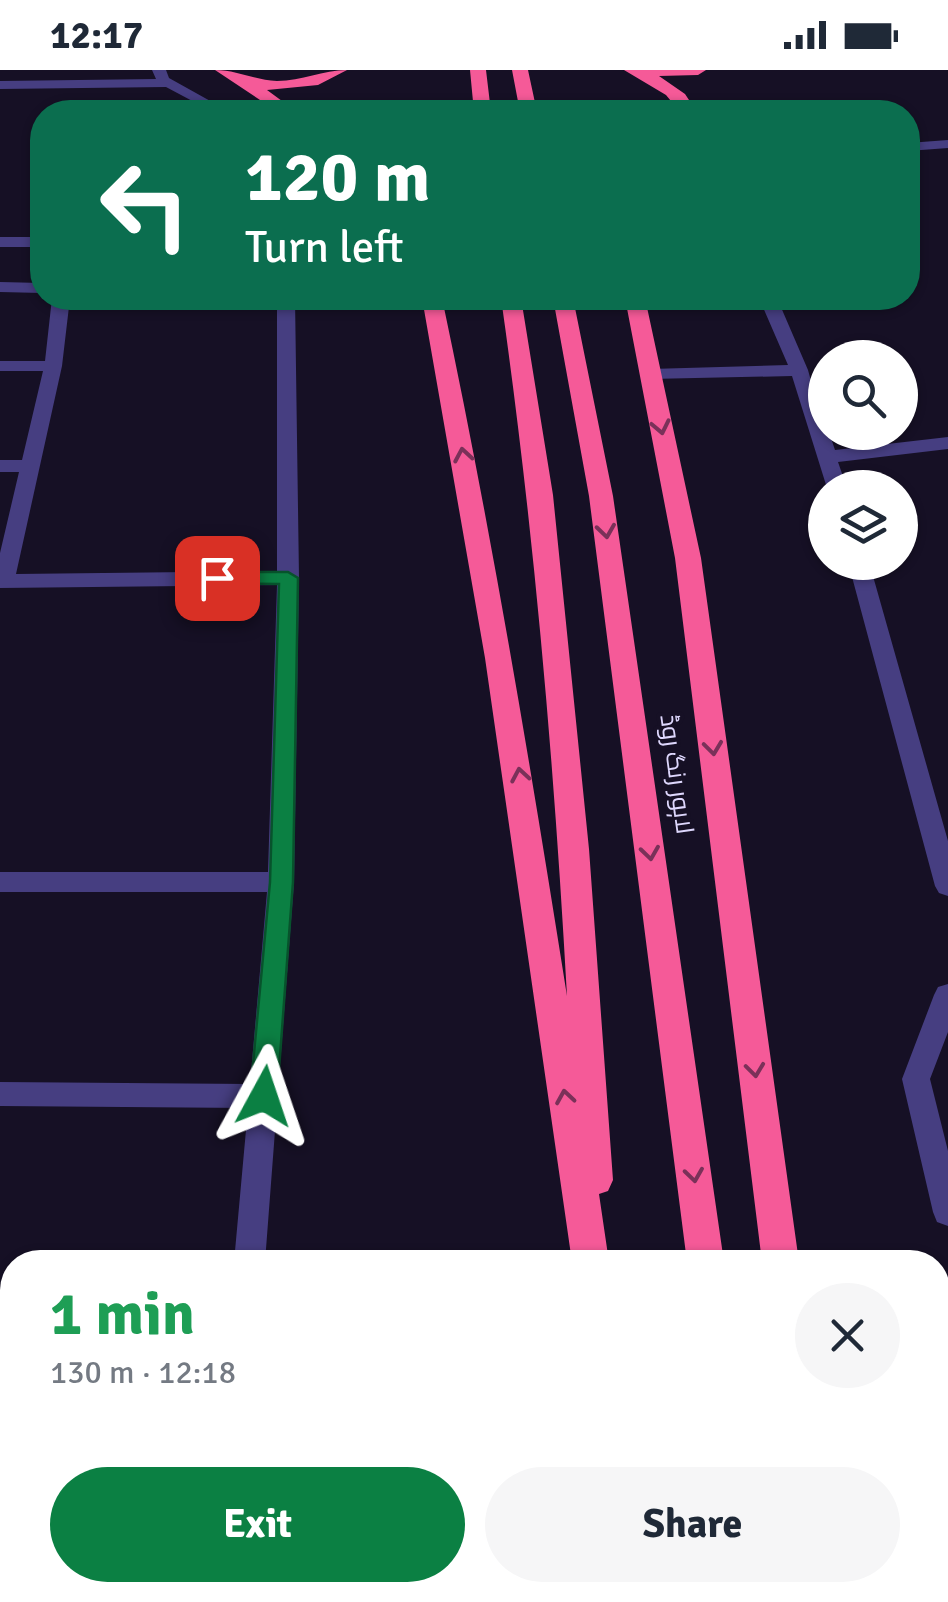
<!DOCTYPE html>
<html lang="en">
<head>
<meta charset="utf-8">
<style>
	body { margin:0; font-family:Signika,Cairo,sans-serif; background:#f6f6f7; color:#1f2937; height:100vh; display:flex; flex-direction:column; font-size:38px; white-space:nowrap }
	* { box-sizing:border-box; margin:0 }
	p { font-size:32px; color:#747a83 }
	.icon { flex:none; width:55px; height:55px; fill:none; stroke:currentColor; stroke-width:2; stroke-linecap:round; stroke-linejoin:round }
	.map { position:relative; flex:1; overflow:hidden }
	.panel { position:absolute; left:0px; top:1180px; width:950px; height:352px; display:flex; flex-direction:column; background:#fff; border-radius:40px 40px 0 0; box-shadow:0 2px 8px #0004 }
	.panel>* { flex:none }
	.banner { position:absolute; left:30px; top:30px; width:890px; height:210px; border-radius:40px; box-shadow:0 2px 8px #0004; background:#0b6e4f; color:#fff; overflow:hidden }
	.fabs { position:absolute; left:808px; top:270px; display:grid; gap:20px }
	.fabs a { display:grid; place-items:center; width:110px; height:110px; border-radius:50%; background:#fff; box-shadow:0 2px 8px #0004; font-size:50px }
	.pin { position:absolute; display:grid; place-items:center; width:85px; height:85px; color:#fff; margin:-42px; border-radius:20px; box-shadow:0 5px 15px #0006 }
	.me { position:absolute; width:110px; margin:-55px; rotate:5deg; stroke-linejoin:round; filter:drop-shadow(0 0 8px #0008) }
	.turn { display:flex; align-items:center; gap:35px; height:210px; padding:0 50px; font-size:45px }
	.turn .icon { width:130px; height:130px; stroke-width:2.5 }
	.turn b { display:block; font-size:70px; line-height:85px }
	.round { display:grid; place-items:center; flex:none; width:105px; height:105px; border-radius:52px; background:#f6f6f7 }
	.headline { display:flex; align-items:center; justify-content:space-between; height:170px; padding:0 50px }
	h1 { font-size:60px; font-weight:700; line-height:75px; color:#1e9e55 }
	.cta { display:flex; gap:20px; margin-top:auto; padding:20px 50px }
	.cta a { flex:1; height:115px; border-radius:60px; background:#0b8043; color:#fff; font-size:40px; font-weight:700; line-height:115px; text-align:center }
	.cta a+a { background:#f6f6f7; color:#1f2937 }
	.status { display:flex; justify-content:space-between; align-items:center; height:70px; padding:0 50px; background:#fff; direction:ltr }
	.status svg { height:28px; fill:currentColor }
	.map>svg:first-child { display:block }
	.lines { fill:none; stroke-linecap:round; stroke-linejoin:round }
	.minor { fill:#463e81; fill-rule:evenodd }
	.highway { fill:#f55a98; fill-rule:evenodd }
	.oneway { stroke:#7a3159 }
	.route { fill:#0b8043; stroke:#07532c; stroke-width:2.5 }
	.labels { text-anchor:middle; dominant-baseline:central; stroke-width:8; stroke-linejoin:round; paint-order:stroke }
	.street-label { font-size:25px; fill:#ded7fd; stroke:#161025 }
</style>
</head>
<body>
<div class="status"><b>12:17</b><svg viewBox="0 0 49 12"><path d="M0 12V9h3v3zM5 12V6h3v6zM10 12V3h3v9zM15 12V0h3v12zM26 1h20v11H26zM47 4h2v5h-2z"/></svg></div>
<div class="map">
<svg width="948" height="1532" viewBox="0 0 948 1532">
	<rect width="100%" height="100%" fill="#161025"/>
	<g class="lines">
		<path class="minor" d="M152,0H166L169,8L230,42H213L166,17L0,19V11L156,9Z
			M948,70V78L908,81V73Z
			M0,167H42V177H0Z
			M0,212L42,213V223L0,222Z
			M52,228H70L62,296L16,504L277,501V228H295L299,508L294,812L265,1192H234L248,1038L0,1036V1012L250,1014L267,822H0V802H268L277,515L0,518V483L19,402H0V390H22L43,301H0V291H45Z
			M759,228H777L808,300L825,362H829L835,380L948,367V379L838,392L847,418H827L792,306L650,309L641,304L650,299L788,295Z
			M848,492H869L948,771V826L939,823L935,816Z
			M948,914V962L930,1009L948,1081V1156L937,1152L933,1142L902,1009L934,925L938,917Z
			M0,1424L12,1425V1459L0,1458Z
			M205,1520H241L240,1532H204Z"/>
		<path class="highway" d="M215,0C237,0 254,10 277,11C302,11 323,0 347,0L318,15L267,20L297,42H278Z
			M470,0H486L491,42H474Z
			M512,0H528L537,42H520Z
			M624,0H706L698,5L659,6L685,24L697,42H680L666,25Z
			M422,228H442C491,459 530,692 567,926C554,692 534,460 501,228H521L553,425L589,779L613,1110L608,1121L599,1124L609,1192H572L485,588Z
			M553,228H573L613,426L724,1192H687L589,426Z
			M625,228H645L701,488L799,1192H762L675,488Z
			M600,1520H644V1532H600Z
			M721,1520H765L766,1532H722Z
			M802,1520H846L847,1532H803Z"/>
	</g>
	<defs><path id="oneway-chevron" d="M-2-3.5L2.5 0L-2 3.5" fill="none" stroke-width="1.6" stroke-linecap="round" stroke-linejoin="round" transform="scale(2.5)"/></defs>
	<g class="oneway">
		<use href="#oneway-chevron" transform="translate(661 357) rotate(78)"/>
		<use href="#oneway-chevron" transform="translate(463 385) rotate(-100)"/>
		<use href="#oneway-chevron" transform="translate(606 461) rotate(82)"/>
		<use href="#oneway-chevron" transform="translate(713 678) rotate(83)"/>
		<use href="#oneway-chevron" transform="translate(520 705) rotate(-100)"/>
		<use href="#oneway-chevron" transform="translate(650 783) rotate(82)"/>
		<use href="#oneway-chevron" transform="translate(755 1000) rotate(83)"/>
		<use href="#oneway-chevron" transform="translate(565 1027) rotate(-99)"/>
		<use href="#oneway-chevron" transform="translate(694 1105) rotate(82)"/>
	</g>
	<path class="route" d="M217,502H288L298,508L293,812L277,1026L273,1033L264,1037L254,1033L250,1026L270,812L279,514L210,513V504Z"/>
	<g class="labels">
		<g class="street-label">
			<text transform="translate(677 704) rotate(82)">لاہور رنگ روڈ</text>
		</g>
	</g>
</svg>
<div class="fabs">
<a><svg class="icon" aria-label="search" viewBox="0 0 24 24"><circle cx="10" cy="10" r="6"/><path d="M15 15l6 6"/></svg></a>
<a><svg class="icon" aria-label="layers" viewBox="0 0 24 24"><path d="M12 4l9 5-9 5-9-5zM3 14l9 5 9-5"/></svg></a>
</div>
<div class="pin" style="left:217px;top:508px;background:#d93025"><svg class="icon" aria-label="arrive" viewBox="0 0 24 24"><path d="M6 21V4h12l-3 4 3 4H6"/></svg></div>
<svg class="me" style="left:264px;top:1026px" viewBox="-20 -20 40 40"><path d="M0-17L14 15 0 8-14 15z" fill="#0b8043" stroke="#fff" stroke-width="4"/></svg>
<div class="banner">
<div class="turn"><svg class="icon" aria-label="left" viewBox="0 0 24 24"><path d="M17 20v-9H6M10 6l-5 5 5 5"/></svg><div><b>120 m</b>Turn left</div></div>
</div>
<section class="panel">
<div class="headline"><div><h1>1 min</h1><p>130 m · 12:18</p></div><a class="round"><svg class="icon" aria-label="close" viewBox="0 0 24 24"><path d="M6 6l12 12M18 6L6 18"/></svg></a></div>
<div class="cta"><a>Exit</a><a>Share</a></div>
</section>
</div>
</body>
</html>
